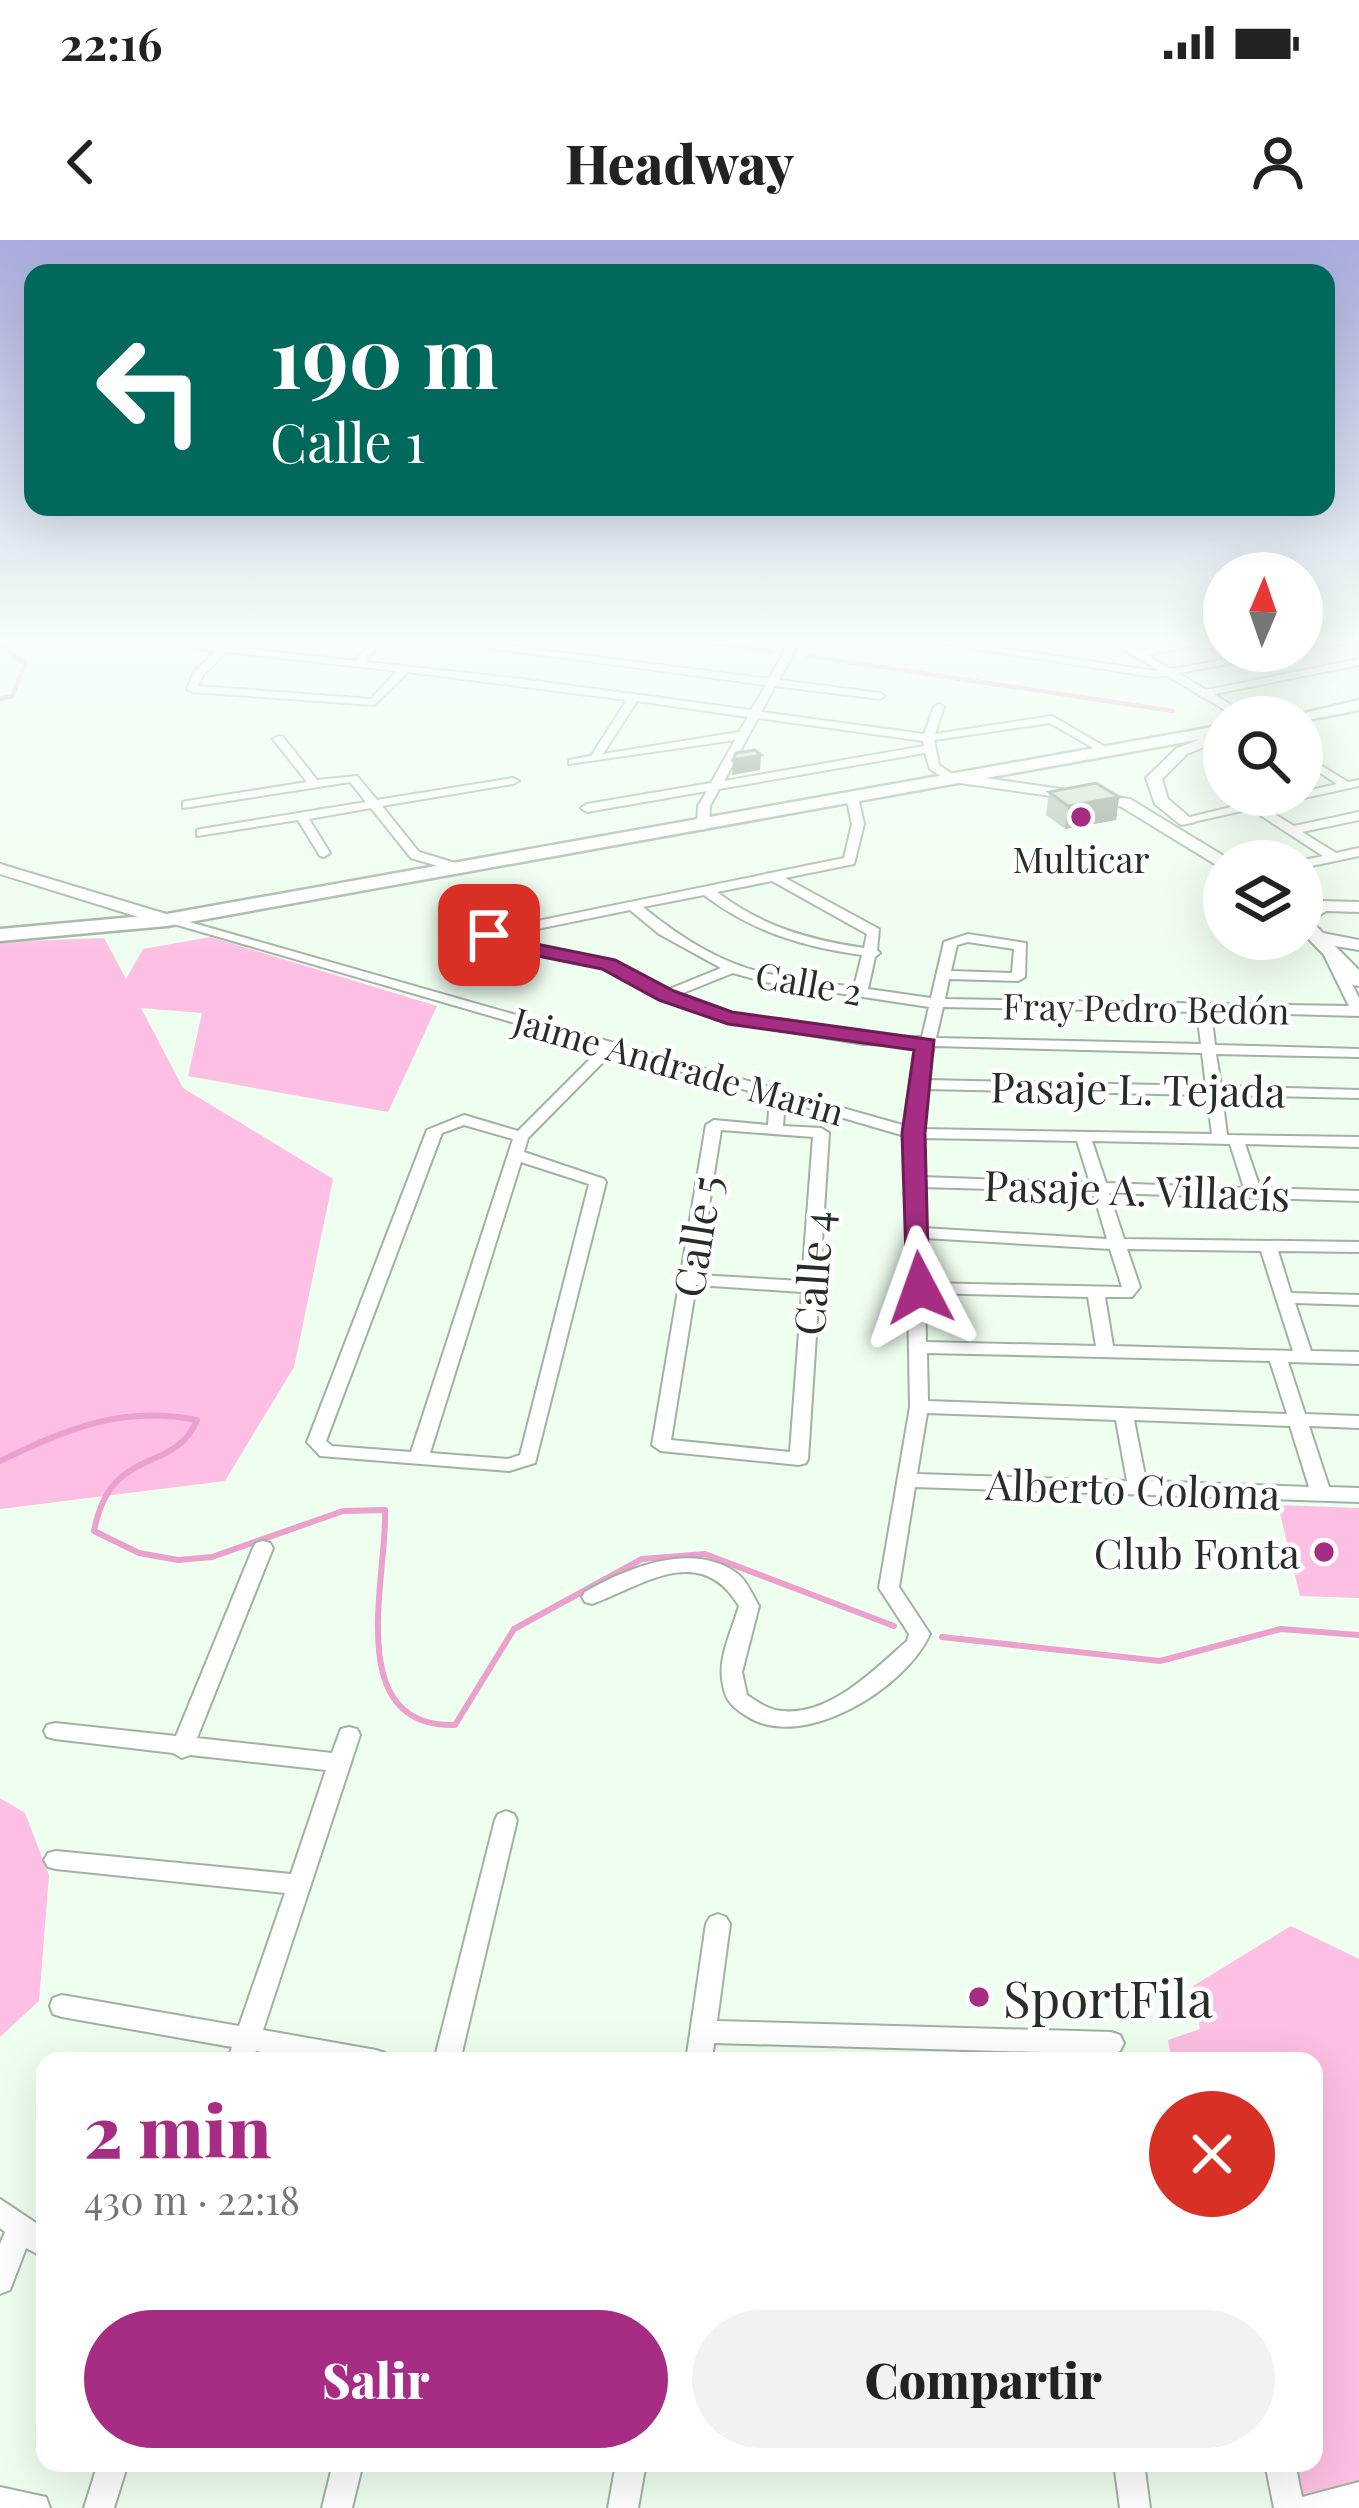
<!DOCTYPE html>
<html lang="es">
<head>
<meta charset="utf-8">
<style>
	body { margin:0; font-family:"Playfair Display",serif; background:#f2f2f2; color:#222; height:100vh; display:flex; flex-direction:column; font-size:45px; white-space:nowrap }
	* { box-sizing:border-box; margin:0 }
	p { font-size:39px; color:#767676 }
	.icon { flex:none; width:66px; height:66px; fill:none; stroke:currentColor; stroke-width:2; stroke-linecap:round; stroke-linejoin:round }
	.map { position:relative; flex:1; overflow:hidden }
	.drawer { position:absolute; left:36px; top:1812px; width:1287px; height:420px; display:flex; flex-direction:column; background:#fff; border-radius:24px; box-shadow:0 12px 48px #0002 }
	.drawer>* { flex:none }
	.banner { position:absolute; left:24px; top:24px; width:1311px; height:252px; border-radius:24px; box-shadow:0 12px 48px #0002; background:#00695c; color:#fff; overflow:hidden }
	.needle { width:78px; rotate:2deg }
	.tools { position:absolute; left:1203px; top:312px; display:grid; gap:24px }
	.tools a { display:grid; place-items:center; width:120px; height:120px; border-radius:50%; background:#fff; box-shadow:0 12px 48px #0002; font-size:60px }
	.pin { position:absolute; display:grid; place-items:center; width:102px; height:102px; color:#fff; margin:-51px; border-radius:24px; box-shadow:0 6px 18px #0006 }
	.me { position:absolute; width:132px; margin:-66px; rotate:356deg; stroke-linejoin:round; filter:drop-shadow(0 0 9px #0008) }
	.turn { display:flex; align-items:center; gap:42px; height:252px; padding:0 48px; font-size:54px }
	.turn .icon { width:156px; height:156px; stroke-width:2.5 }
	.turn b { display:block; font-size:84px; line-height:102px }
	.round { display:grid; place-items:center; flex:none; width:126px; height:126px; border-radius:63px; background:#f2f2f2 }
	.overview { display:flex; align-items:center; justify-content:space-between; height:204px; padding:0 48px }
	h1 { font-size:72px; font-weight:800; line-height:90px; color:#a62d83 }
	.primary-button { display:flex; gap:24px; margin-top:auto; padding:24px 48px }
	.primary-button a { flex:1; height:138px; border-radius:72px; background:#a62d83; color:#fff; font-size:48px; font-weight:800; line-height:138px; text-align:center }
	.primary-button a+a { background:#f2f2f2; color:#222 }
	.status { display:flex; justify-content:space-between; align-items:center; height:84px; padding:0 60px; background:#fff; direction:ltr }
	.status svg { height:33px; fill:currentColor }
	header { display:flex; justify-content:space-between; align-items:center; height:156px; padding:0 48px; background:#fff; font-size:54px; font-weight:800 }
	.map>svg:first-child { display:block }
	.green { fill:#fdbfe4 }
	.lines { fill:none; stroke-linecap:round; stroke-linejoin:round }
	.stream-far1 { stroke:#eba0ce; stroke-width:4.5 }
	.stream { stroke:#eba0ce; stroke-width:6 }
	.minor-casing { stroke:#a0b2a1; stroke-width:4 }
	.major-casing { stroke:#a0b2a1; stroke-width:4 }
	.highway-casing { stroke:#a0b2a1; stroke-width:5 }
	.minor { fill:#fff; fill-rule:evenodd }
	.major { fill:#fff; fill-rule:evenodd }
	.highway { fill:#fff; fill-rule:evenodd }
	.wall { fill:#b3c3b4 }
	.shaded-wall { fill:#929f92 }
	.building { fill:#d0e3d1; stroke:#929f92; stroke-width:3 }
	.route { fill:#a62d83; stroke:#6c1d55; stroke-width:3 }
	.poi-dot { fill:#a62d83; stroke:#fff; stroke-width:4.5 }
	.labels { text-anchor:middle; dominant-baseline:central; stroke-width:9; stroke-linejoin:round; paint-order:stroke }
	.far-poi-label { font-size:36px; fill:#262e27; stroke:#fff }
	.far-street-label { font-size:36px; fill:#262e27; stroke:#fff }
	.street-label { font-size:42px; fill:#262e27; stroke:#fff }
	.poi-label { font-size:42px; fill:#262e27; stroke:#fff; text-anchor:end }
	.near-poi-label { font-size:51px; fill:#262e27; stroke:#fff; text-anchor:start }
</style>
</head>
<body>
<div class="status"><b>22:16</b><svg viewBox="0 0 49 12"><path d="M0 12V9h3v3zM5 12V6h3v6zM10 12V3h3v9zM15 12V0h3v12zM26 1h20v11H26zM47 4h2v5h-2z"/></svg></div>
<header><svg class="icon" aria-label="back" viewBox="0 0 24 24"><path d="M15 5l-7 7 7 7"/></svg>Headway<svg class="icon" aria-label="person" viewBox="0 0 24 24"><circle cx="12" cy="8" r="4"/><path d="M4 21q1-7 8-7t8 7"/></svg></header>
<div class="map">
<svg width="1359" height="2268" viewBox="0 0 1359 2268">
	<rect width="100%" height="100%" fill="#eefeef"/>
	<path class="green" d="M210,697L437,766L388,872L188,836L202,773L141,768L183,848L333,939L294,1127L225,1241L0,1269V702L104,698L126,739L143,709Z
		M1278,1265L1359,1268V1358L1300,1356Z
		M0,1558L25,1573L49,1635L39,1761L0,1797Z
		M1291,1686L1359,1719V2241L1299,2255L1292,2223H1314V1821H1172L1168,1800L1200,1789L1193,1746Z"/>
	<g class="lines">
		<path class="stream-far1" d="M694,401L771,411
			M0,403L25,424L12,456L0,459
			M808,416L1173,471"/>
		<path class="stream" d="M0,1221C66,1189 123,1165 197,1180C174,1236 111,1203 94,1291L139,1313L178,1320L212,1317L343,1271L385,1270C388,1335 341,1488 455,1485L514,1389L642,1319L705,1314L894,1386
			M942,1397L1160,1421L1281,1389L1359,1395"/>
		<defs>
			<path id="minor" d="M145,401L221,406L231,401L234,404L232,407L356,421L371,401H381L366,422L513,438L751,470L766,445L438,401H471L769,439L790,401H800L779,440L880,453L885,456L880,459L775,446L761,472L924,494L934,467L939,464L944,467L935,494L1052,476L1112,511L1102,513L1050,483L934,500L939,525L955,536V540H947L930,529L925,513L719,549L710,566L709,586L703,590L697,586L698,566L707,551L587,572L581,568L587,564L711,543L735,500L569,524V520L591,516L627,460L408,432L374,465L192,452L187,449L194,432L216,411ZM226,412L397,431L371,459L198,446L203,435ZM637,461L748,477L739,492L603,514ZM758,478L923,501L924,506L724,541Z
				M926,401H955L1155,431L1158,430L1110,401H1123L1139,411L1191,401H1215L1147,415L1170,429L1280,411H1302V407L1333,401H1358L1178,433L1206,450L1359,419V425L1214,454L1250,477H1237L1166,435L1155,437Z
				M279,496L283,497L317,540L357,536L377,560L513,538L519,541L513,544L382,566L419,612L462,625L464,628L458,632L411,618L371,568L309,579L330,613L324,617L320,616L298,580L197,596V590L201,589L366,562L350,542L183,568V562L187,561L307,542L273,499Z
				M1317,523L1348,542L1359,540V546L1263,567L1294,586L1359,572V580L1302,592L1336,613L1359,608V616L1302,628V621H1299L1323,616L1251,569L1184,584L1178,580L1243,564L1231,555H1245L1255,561L1302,555V552L1337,544L1313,528V524Z
				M852,553L858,557L864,584L854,624L785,638L879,689L877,710L880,713L875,717L868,749L931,758L944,702L968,694L1026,703L1025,737L1018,741L949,739L945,759L1349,766L1322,711L1324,708H1334L1359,758V776L1211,772L1215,805L1359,809V817L1216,814L1221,846L1359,850V858L1222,855L1227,895L1359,897V907L1245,904L1260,948L1359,951V961L1109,953L1124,999L1359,1002V1012L1278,1011L1291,1053L1359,1055V1065L1295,1063L1311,1111L1359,1112V1124L1288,1122L1305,1174L1359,1176V1188L1309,1186L1329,1247L1359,1248V1262L915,1247L899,1347L930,1394C906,1448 801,1514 745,1475C729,1465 724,1457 722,1438C719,1416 733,1387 739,1366C700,1301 642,1346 592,1364L585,1362L582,1357L585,1352C627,1328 693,1300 738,1334C747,1341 753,1356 759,1366L742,1432L747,1455C758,1462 768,1470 782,1471C830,1476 874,1430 907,1401L909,1394L879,1348L910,1167L905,896L785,861L783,886L821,888L829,893L808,1219L806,1223L799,1225L661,1211L652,1205L706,885L714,880L768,885L770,857L613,812L528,898L524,912L604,939L606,942L535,1223L509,1231L320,1216L307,1202L427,890L464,875L518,891L601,808L160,680L172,677L906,886L911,844L920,806L864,804L728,782L661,758L604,727L490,705L482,695L489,691L844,618L852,584L846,557ZM772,641L867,694L864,708C809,700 761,686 717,652ZM704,655C751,691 803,707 862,715L854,747C826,743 797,740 769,734C723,725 678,696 643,667ZM630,670L659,694L721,728L667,750L613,721L498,697ZM968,702L1014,709L1012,733L951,731L957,705ZM733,733L765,742L929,767L922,797L864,796L731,774L678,755ZM943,767L1197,772L1201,804L936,798ZM934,806L1202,813L1206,846L926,840ZM925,849L1207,855L1212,894L921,889ZM464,885L513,899L411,1212L332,1206L326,1201L442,893ZM721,890L813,897L802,1041L698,1035ZM921,898L1077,901L1090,943L922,937ZM1092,901L1230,904L1244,948L1106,943ZM521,922L589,944L520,1215L508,1219L430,1213ZM922,947L1093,952L1107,999L923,988ZM924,998L1110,1009L1122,1047L925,1043ZM1127,1009L1261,1011L1293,1111L1113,1106L1105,1057H1132L1140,1047ZM696,1045L802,1052L790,1212L671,1200ZM925,1053L1088,1057L1096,1106L926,1102ZM927,1113L1270,1121L1287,1174L928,1161ZM927,1173L1116,1180L1127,1241L917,1234ZM1134,1180L1290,1186L1309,1247L1146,1241Z
				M263,1301L270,1303L273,1308L197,1498L332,1513L341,1489L349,1487L357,1489L360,1495L263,1790L376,1810L385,1813L389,1821H312L256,1811L253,1821H227L232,1807L62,1777L53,1774L50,1766L53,1758L62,1755L239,1786L285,1653L56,1629L48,1627L44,1620L48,1613L56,1611L291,1634L326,1530L190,1515L182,1518L173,1513L55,1499L47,1497L44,1491L47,1485L55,1483L176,1496L253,1308L256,1303Z
				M506,1571L514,1574L517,1580L460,1821H434L495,1580L498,1574Z
				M718,1674L726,1677L730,1684L717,1781L1111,1792L1120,1795L1124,1803L1120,1811L1111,1814L714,1803L712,1821H686L706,1684L710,1677Z
				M0,1959L45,1989V2018L26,2008L10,2050L0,2054V2004L5,1992L0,1988Z
				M98,2223H128L114,2268H84Z
				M333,2223H363L352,2268H322Z
				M616,2223H646L638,2268H608Z
				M1114,2223H1144L1150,2268H1120Z
				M1265,2223H1295L1302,2257L1359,2242V2268H1274Z
				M0,2247L46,2257L50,2268H0Z"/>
			<path id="major" d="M1224,490V499L1187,514L1162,539L1168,559L1195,582L1181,585L1155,564L1146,538L1177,508Z
				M951,533L1130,559L1232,621H1224V627L1218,626L1120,566L946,541L943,538Z
				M0,624L173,676L176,680L161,684L0,634Z
				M1322,661L1359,662V672L1326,671L1311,681L1323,693L1359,700V710L1335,706L1359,730V746L1353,745L1302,692V672Z"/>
			<path id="highway" d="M1359,460V470L1302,481V477H1288Z
				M1224,485V495L167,686L0,701V689L167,674Z"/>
		</defs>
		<use href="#minor" class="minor-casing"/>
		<use href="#major" class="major-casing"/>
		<use href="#highway" class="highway-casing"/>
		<use href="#minor" class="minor"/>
		<use href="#major" class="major"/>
		<use href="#highway" class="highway"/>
	</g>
	<path class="wall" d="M1049,552L1119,557L1116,580L1065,589L1046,575Z"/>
	<path class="shaded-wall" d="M761,515L760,530L732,535L733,520Z
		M1119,557L1116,580L1065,589L1068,566Z"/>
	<path class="building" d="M755,510L761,515L733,520L736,513Z
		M1096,543L1119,557L1068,566L1049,552Z"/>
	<linearGradient id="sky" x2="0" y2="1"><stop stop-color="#a9acde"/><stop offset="0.56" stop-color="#f7fff8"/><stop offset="1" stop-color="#f7fff8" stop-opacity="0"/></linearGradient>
	<rect width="1359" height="719" fill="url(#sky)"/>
	<path class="route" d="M489,689L502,697L615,720L674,751L732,772L934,800L925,893L929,1054H911L907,1048L902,893L914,810L728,784L659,760L602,729L488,706L479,695Z"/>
	<g class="poi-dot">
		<circle cx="1081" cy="577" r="12"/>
		<circle cx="1324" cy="1312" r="12"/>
		<circle cx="979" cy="1757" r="12"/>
	</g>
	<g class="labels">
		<g class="far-poi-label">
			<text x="1081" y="618">Multicar</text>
		</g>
		<g class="far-street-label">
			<text transform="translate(809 742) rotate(10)">Calle 2</text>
			<text transform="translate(1146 767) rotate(1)">Fray Pedro Bedón</text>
			<text transform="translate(679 825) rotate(16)">Jaime Andrade Marin</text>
		</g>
		<g class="street-label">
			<text transform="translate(1138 848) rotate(1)">Pasaje L. Tejada</text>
			<text transform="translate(1137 949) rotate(2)">Pasaje A. Villacís</text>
			<text transform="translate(696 996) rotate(-81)">Calle 5</text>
			<text transform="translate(812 1033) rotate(-86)">Calle 4</text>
			<text transform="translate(1133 1248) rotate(2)">Alberto Coloma</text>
		</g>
		<g class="poi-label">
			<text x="1300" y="1312">Club Fonta</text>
		</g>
		<g class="near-poi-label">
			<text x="1003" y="1757">SportFila</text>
		</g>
	</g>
</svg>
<div class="tools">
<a><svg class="needle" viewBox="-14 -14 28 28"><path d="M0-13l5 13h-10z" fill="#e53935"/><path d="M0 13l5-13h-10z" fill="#767676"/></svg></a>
<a><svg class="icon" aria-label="search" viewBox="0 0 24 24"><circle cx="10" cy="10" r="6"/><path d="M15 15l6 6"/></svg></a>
<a><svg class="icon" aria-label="layers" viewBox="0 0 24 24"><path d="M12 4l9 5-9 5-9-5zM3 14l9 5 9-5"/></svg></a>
</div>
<div class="pin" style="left:489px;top:695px;background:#d93025"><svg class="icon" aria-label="arrive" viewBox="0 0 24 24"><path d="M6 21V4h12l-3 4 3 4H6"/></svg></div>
<svg class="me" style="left:920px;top:1048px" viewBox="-20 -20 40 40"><path d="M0-17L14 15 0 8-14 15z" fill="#a62d83" stroke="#fff" stroke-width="4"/></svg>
<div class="banner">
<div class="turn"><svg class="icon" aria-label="left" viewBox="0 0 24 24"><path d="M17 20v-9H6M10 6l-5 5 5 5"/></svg><div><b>190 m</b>Calle 1</div></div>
</div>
<section class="drawer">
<div class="overview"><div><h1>2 min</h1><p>430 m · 22:18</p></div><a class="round" style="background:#d93025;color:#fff"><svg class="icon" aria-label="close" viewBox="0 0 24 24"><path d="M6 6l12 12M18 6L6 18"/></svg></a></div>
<div class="primary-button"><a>Salir</a><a>Compartir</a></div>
</section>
</div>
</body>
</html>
